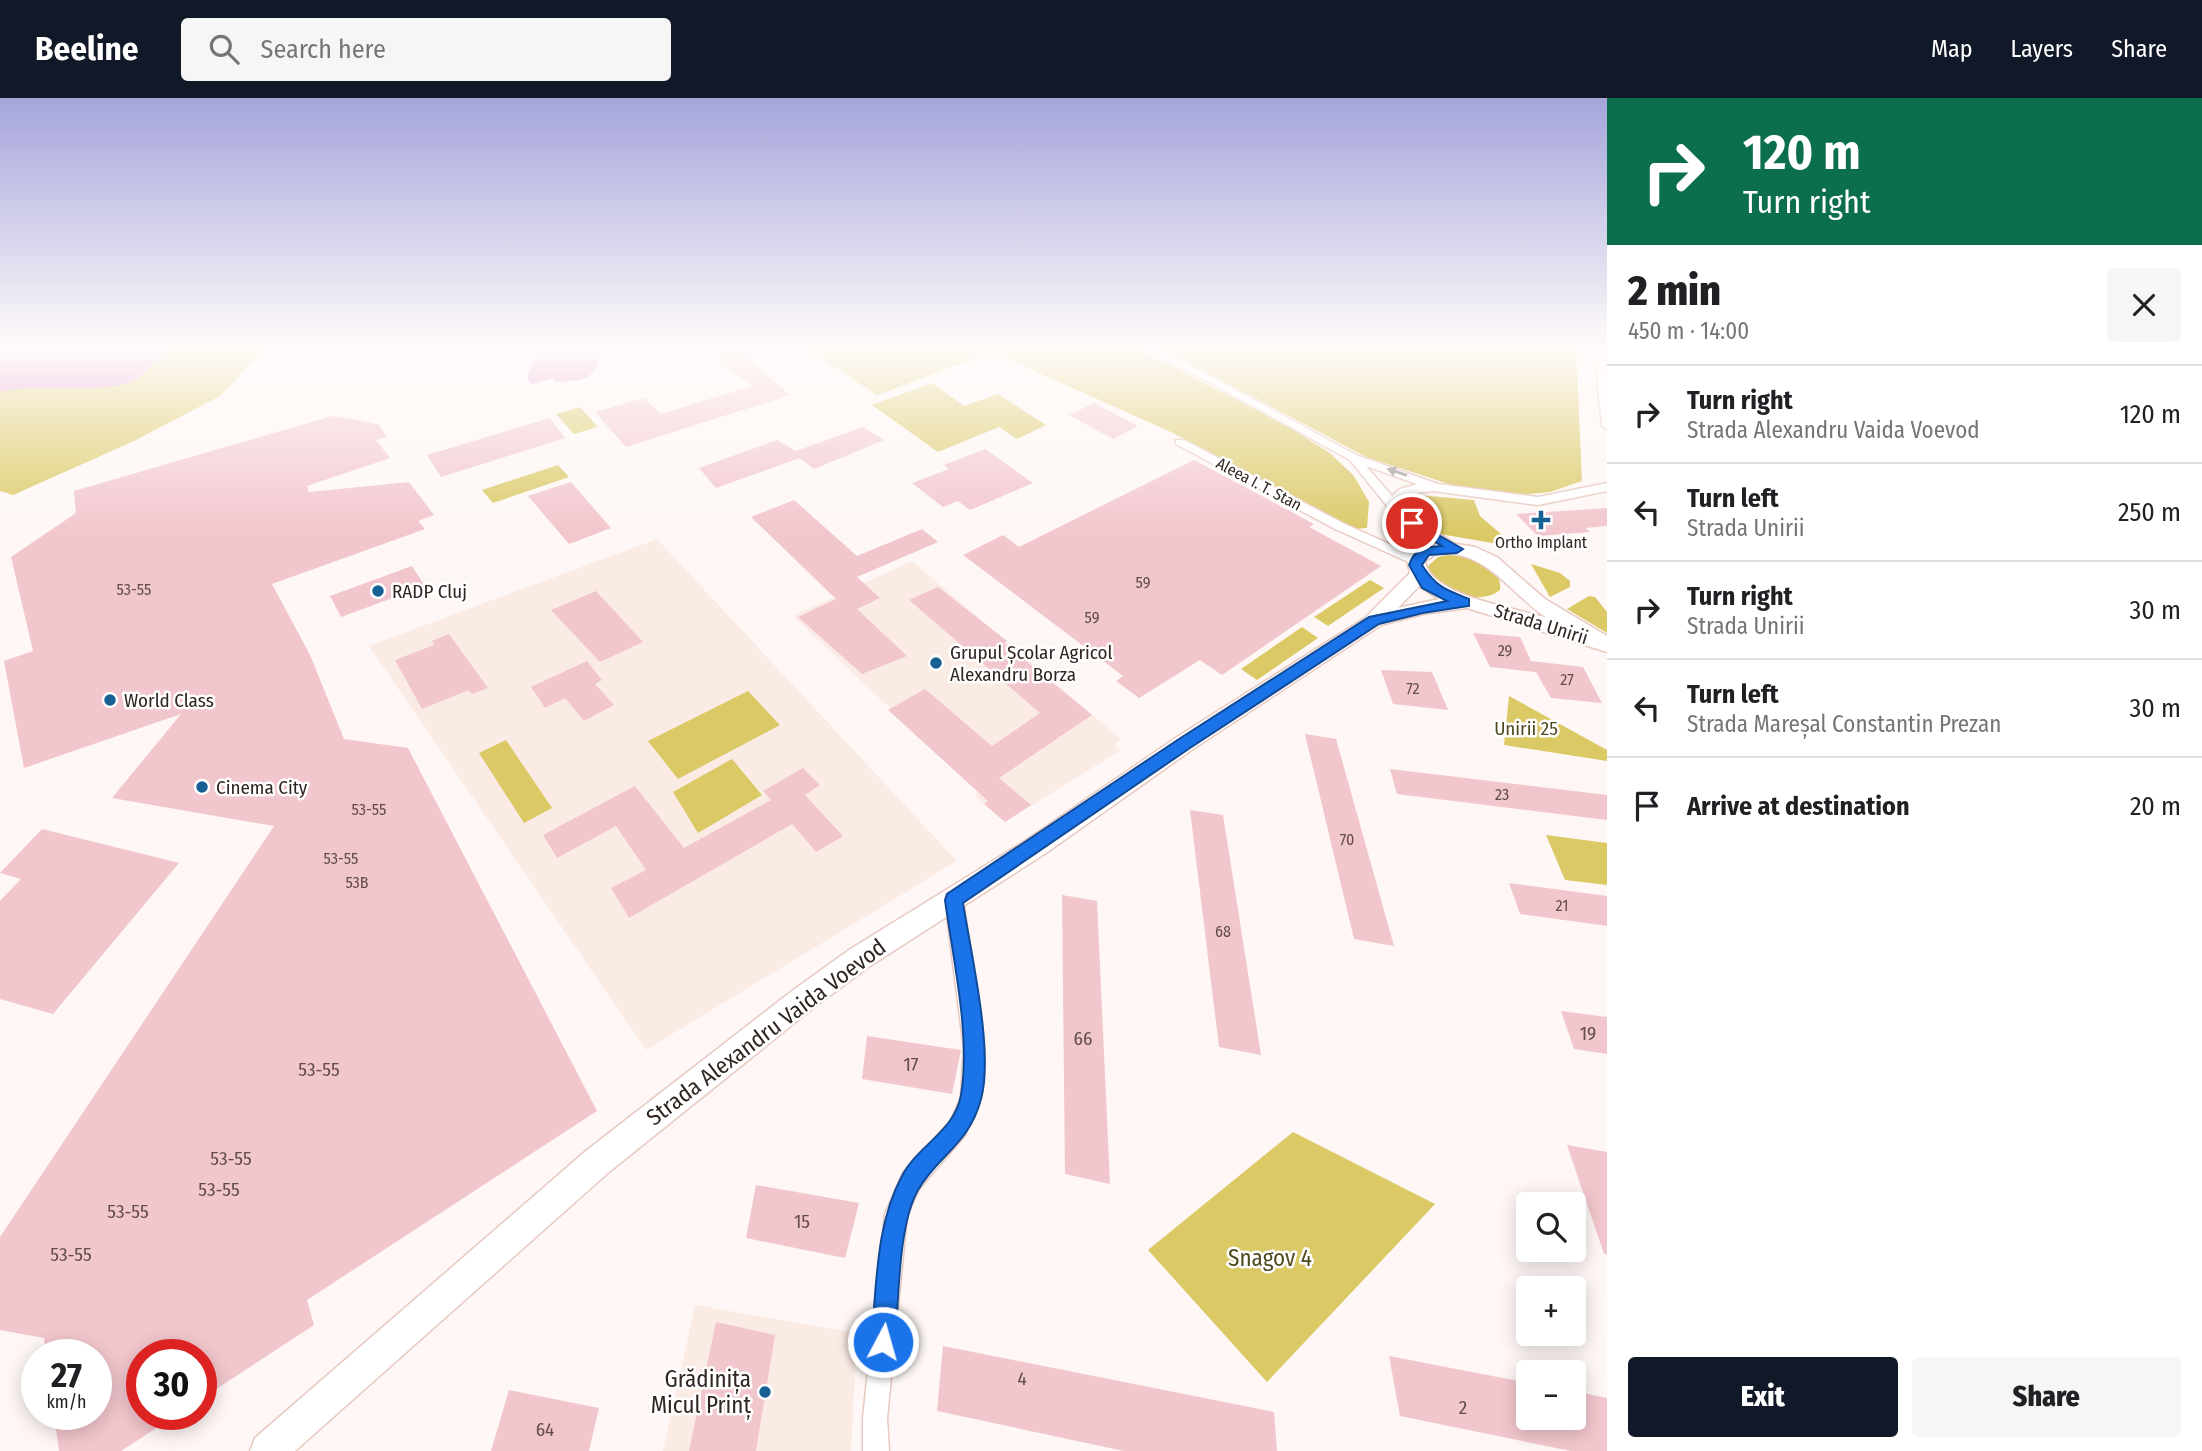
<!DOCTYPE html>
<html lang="en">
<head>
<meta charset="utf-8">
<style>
	body { margin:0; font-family:"Fira Sans Condensed",sans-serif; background:#f6f6f6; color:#202124; height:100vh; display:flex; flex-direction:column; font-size:26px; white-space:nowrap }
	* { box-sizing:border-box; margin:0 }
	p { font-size:23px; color:#757577 }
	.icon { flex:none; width:38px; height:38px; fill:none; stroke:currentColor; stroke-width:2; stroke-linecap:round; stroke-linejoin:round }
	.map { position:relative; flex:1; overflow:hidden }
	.panel { display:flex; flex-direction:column; background:#fff; width:595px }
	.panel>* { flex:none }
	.banner { background:#0b6e4f; color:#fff; overflow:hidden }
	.tools { position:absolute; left:1516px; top:1094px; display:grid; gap:14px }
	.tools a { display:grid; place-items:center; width:70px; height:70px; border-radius:7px; background:#fff; box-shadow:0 4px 18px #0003; font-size:35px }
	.speed { position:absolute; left:21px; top:1241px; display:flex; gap:14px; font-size:35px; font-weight:700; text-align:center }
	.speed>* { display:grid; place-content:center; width:91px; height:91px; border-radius:50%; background:#fff; box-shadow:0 4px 18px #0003; line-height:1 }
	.speed small { font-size:18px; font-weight:400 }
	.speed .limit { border:10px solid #d22; background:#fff; color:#111 }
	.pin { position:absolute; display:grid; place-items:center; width:60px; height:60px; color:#fff; margin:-30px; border:4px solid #fff; border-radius:50%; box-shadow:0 2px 7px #0007 }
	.me { position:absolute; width:77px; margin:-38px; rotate:6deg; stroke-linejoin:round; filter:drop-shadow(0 0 5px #0008) }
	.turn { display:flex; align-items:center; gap:24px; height:147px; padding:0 21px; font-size:32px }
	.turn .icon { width:91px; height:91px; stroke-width:2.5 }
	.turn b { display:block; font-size:49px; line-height:60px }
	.round { display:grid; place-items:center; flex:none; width:74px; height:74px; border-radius:7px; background:#f6f6f6 }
	.headline { display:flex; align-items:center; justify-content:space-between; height:119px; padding:0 21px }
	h1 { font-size:42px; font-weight:800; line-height:52px }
	.cta { display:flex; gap:14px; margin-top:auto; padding:14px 21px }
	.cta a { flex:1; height:80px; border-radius:7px; background:#111827; color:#fff; font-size:28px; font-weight:800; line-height:80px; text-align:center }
	.cta a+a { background:#f6f6f6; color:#202124 }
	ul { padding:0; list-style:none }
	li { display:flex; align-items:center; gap:21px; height:98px; padding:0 21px; border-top:2px solid #e0e0e0 }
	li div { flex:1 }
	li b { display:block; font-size:26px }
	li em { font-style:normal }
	header { display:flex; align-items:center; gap:42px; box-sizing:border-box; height:98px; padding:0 35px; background:#111827; color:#fff }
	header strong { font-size:33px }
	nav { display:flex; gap:38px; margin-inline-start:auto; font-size:24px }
	.search { width:490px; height:63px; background:#f6f6f6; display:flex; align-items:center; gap:18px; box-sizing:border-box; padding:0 24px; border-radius:7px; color:#757577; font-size:26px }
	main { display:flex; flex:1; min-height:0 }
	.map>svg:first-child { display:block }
	.built { fill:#fbebe5 }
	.green { fill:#dac965 }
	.water { fill:#e08eca }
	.building { fill:#f2c6cd }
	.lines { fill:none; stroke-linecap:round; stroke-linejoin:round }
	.minor-casing { stroke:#e8c9bf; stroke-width:3 }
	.secondary-casing { stroke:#e8c9bf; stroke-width:3 }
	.minor { fill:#fff; fill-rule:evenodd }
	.secondary { fill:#fff; fill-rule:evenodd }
	.oneway { fill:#a29d9b }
	.route { fill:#1a73e8; stroke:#114b97; stroke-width:2 }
	.poi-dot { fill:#176094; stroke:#fff; stroke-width:2.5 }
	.labels { text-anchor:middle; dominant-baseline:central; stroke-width:5; stroke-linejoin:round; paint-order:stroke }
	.far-street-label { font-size:16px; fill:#312521; stroke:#fff }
	.far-poi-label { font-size:16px; fill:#312521; stroke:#fff }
	.number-label { font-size:16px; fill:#614d4c }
	.poi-label { font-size:19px; fill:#312521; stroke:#fff; text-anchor:start }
	.street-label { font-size:19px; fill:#312521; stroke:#fff }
	.park-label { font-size:19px; fill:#51491f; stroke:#fff }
	.near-number-label { font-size:19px; fill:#614d4c }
	.near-street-label { font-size:23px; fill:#312521; stroke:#fff }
	.near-park-label { font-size:23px; fill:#51491f; stroke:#fff }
	.near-poi-label { font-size:23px; fill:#312521; stroke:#fff; text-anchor:end }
</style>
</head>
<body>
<header>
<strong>Beeline</strong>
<div class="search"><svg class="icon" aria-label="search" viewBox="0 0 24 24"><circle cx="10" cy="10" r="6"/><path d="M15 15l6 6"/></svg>Search here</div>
<nav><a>Map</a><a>Layers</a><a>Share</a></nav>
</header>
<main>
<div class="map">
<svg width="1607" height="1353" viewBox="0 0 1607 1353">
	<rect width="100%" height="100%" fill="#fef7f5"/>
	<path class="built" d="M657,441L957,763L646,952L369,548Z
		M912,463L1121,641L1114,646L1121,652L1005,724L974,697L978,694L793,518Z
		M695,1207L857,1235L851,1353H663Z"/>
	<path class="green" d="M0,248H267L220,298L134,343L13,397L0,393Z
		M803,248H1134L1287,328L1330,355L1354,378L1369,404L1367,430L1354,431L1171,334L992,254L877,297Z
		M1158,248H1576L1582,383L1550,394L1520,397L1458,389L1366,359Z
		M932,285L964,308L998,296L1046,327L1017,341L999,329L938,354L872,307Z
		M580,309L598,329L574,336L556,316Z
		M558,367L569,379L493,405L482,392Z
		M1418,397L1474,402L1480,418L1516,449L1434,435L1408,418L1402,410L1405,401Z
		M1447,457C1465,458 1504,467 1500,492C1480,509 1433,494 1428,468L1438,459Z
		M1531,466L1560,475L1570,483V489L1550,499Z
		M1370,482L1384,490L1328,528L1314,519Z
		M1589,498L1595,499L1607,514V535L1567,511Z
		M1302,529L1318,540L1257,582L1241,571Z
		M748,593L780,627L678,681L648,643Z
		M1509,598L1607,652V663L1504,647Z
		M506,642L552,710L524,725L479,655Z
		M732,661L762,697L698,735L673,694Z
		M1546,737L1607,745V787L1565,782Z
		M1293,1034L1435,1106L1267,1284L1148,1152Z"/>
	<path class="water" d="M0,248H169C159,258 150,271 139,279C113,299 36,284 0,294Z
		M539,248H596L601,251C596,283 585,282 556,284L553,280L532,286L527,280Z"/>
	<path class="building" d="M700,248H778V250L747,261L790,297L626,349L595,314L644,300L661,316L752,288Z
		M1094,305L1138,328L1113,341L1069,317Z
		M332,318L378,326L387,339L376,342L390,360L307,388L309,394L409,384L434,417L418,423L425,431L272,486L310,557L344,641L408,650L597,1013L307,1202L314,1227L201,1301V1256H142V1316H178L121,1353H59L54,1316H96V1256H46L44,1240L0,1232V1139L274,728L112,700L181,616L24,670L4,563L33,553L11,459L76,415L74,393Z
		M550,320L565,340L441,379L427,357Z
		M863,329L884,342L814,371L800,360L716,390L699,370L777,342L796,353Z
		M985,351L1033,385L970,412L958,403L943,409L912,385L949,371L944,367Z
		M1194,362L1314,426L1309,429L1381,468L1222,577L1200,562L1139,600L1116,583L1123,578L963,457L1003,437L1019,449Z
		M571,384L611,430L569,446L528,398Z
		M794,402L857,458L922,431L938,444L857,479L880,500L857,511L907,558L862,576L798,519L836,501L751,419Z
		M1607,410V428L1585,430L1590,434L1538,438L1516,416Z
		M412,468L425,488L341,519L330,498Z
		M938,489L1007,543L1004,545L1092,617L999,680L1031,707L1005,724L984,706L988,703L888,612L925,591L992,648L1040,615L909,502Z
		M596,493L643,544L600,564L551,512Z
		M1473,535L1520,539L1531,563L1583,569L1602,605L1551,600L1536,574L1490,569Z
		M449,536L488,590L472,596L469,592L422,611L395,562L434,547L432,543Z
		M587,563L602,582L595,586L614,607L584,623L565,600L545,610L531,589Z
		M1381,572L1432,574L1448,612L1393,606Z
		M1305,636L1336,641L1394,848L1354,841Z
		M803,670L820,687L805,697L843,738L816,754L792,726L629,820L611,790L646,772L616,728L557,760L543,737L635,688L684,750L771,702L763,693Z
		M1390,671L1607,697V722L1397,696Z
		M1190,712L1223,717L1261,957L1219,949Z
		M42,731L179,765L53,916L0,901V803L21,781L0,775Z
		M1509,785L1607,798V828L1520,816Z
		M1062,797L1097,803L1110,1086L1065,1076Z
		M1561,913L1607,919V956L1574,951Z
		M867,938L961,952L952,996L862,981Z
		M1567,1047L1607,1054V1156H1604Z
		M756,1087L859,1105L845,1160L746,1140Z
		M716,1224L775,1237L756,1353H689Z
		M943,1248L1274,1314L1277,1353H1124L937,1313Z
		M1389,1258L1528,1285V1320H1573V1293L1607,1300V1353H1571L1400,1318Z
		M509,1292L599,1310L589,1353H491Z"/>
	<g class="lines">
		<defs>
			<path id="minor" d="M1144,248H1155L1356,357L1438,386L1538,399L1607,385V393L1538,407L1433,393L1408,396L1399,407L1406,415L1463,451L1457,455L1453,454L1397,420L1404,440L1423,461L1417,465L1406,463L1335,431L1176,346V342H1184L1343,425L1398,450L1387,430V408L1350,362ZM1366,368L1417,386L1400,391L1392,398Z
				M1594,248H1604L1607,278V331L1602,328Z
				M954,794L960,797L963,802L984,951L981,1000L965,1037L919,1091L907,1117L887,1320L889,1353H863V1320L885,1116L903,1075L951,1023L961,999L964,951L945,802L948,797Z"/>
			<path id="secondary" d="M1444,444L1475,449L1497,459L1545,501L1607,538V554L1467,510L1423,516L1381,527L1193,651L1046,755L867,870L812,911L609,1074L295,1353H250L255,1340L587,1052L792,893L849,852L1028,741L1177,639L1365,520L1410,475L1407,462L1417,451ZM1436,456C1486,450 1510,496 1547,520C1517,510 1429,498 1425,463ZM1419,488L1439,501L1398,510Z"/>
		</defs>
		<use href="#minor" class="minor-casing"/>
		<use href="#secondary" class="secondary-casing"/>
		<use href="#minor" class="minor"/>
		<use href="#secondary" class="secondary"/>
	</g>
	<defs><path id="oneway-solid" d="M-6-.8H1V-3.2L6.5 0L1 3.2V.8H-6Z" transform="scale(1.75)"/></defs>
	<use class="oneway" href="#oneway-solid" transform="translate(1397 374) rotate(-161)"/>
	<linearGradient id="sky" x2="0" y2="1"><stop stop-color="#a5a5dc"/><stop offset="0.57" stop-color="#fffbfa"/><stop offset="1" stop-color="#fffbfa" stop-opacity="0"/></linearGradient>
	<rect width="1607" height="437" fill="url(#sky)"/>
	<path class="route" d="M1412,422L1463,451L1457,455L1429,457L1422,467C1436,489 1446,492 1469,501V508L1423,515L1379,526L1190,650L963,805C971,856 994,954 981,1001C969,1047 938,1057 918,1092C898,1127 899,1202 895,1244L891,1253L883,1256L874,1253L871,1244C877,1189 875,1128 902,1078C917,1048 955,1033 961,997C971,939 953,861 945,802L947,796L1179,641L1369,519L1447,503L1422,490L1409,467C1415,450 1425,449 1442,448L1407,428L1406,425Z"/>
	<g class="poi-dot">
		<path d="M1537.5 411.5h7v7h7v7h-7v7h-7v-7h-7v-7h7z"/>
		<circle cx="378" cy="493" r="7"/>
		<circle cx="936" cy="565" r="7"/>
		<circle cx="110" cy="602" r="7"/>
		<circle cx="202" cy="689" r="7"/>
		<circle cx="765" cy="1294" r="7"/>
	</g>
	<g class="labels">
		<g class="far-street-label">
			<text transform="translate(1259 386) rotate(28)">Aleea I. T. Stan</text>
		</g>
		<g class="far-poi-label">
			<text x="1541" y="444">Ortho Implant</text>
		</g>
		<g class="number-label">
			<text x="1143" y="484">59</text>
			<text x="134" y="491">53-55</text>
			<text x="1092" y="519">59</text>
			<text x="1505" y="552">29</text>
			<text x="1567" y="581">27</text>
			<text x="1413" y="590">72</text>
			<text x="1502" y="696">23</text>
			<text x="369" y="711">53-55</text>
			<text x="1347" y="741">70</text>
			<text x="341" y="760">53-55</text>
			<text x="357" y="784">53B</text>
			<text x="1562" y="807">21</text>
			<text x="1223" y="833">68</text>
		</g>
		<g class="poi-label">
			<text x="392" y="493">RADP Cluj</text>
			<text x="950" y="554">Grupul Școlar Agricol<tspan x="950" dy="22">Alexandru Borza</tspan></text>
			<text x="124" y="602">World Class</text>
			<text x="216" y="689">Cinema City</text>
		</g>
		<g class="street-label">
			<text transform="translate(1541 526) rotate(17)">Strada Unirii</text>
		</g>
		<g class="park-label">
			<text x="1526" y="630">Unirii 25</text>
		</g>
		<g class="near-number-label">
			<text x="1588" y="935">19</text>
			<text x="1083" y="940">66</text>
			<text x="911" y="966">17</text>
			<text x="319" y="971">53-55</text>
			<text x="231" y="1060">53-55</text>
			<text x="219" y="1091">53-55</text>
			<text x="128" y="1113">53-55</text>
			<text x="802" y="1123">15</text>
			<text x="71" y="1156">53-55</text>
			<text x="1022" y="1280">4</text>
			<text x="1463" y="1309">2</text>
			<text x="545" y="1331">64</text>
		</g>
		<g class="near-street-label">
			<text transform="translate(766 934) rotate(-37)">Strada Alexandru Vaida Voevod</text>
		</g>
		<g class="near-park-label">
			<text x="1270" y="1160">Snagov 4</text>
		</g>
		<g class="near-poi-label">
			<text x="751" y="1281">Grădinița<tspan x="751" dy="26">Micul Prinț</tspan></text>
		</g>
	</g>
</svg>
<div class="tools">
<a><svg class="icon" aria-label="search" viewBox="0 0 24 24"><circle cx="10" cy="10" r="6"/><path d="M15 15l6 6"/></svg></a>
<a>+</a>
<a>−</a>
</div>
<div class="speed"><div>27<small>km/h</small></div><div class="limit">30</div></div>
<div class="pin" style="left:1412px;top:425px;background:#d93025"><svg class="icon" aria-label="arrive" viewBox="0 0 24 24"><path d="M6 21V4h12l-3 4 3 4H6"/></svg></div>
<svg class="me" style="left:883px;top:1244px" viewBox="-20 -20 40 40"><circle r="17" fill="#1a73e8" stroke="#fff" stroke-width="3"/><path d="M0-11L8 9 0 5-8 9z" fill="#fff"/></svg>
</div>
<section class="panel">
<div class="banner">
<div class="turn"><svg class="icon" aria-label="right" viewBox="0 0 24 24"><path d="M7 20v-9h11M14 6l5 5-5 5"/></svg><div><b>120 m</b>Turn right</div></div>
</div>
<div class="headline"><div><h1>2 min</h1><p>450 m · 14:00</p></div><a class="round"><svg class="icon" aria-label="close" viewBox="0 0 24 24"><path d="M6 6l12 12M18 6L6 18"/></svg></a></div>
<ul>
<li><svg class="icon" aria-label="right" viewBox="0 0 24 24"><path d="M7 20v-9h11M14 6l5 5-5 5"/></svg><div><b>Turn right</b><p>Strada Alexandru Vaida Voevod</p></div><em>120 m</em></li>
<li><svg class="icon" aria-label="left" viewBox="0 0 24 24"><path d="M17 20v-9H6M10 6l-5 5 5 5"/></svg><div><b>Turn left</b><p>Strada Unirii</p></div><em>250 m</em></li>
<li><svg class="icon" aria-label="right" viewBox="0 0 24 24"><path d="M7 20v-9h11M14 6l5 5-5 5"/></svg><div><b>Turn right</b><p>Strada Unirii</p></div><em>30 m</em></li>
<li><svg class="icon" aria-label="left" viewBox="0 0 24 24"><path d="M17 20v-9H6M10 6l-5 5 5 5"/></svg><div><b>Turn left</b><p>Strada Mareșal Constantin Prezan</p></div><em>30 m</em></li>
<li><svg class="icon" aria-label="arrive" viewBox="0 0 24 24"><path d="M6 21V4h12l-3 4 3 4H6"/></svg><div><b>Arrive at destination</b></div><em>20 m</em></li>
</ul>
<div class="cta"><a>Exit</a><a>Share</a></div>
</section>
</main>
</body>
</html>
